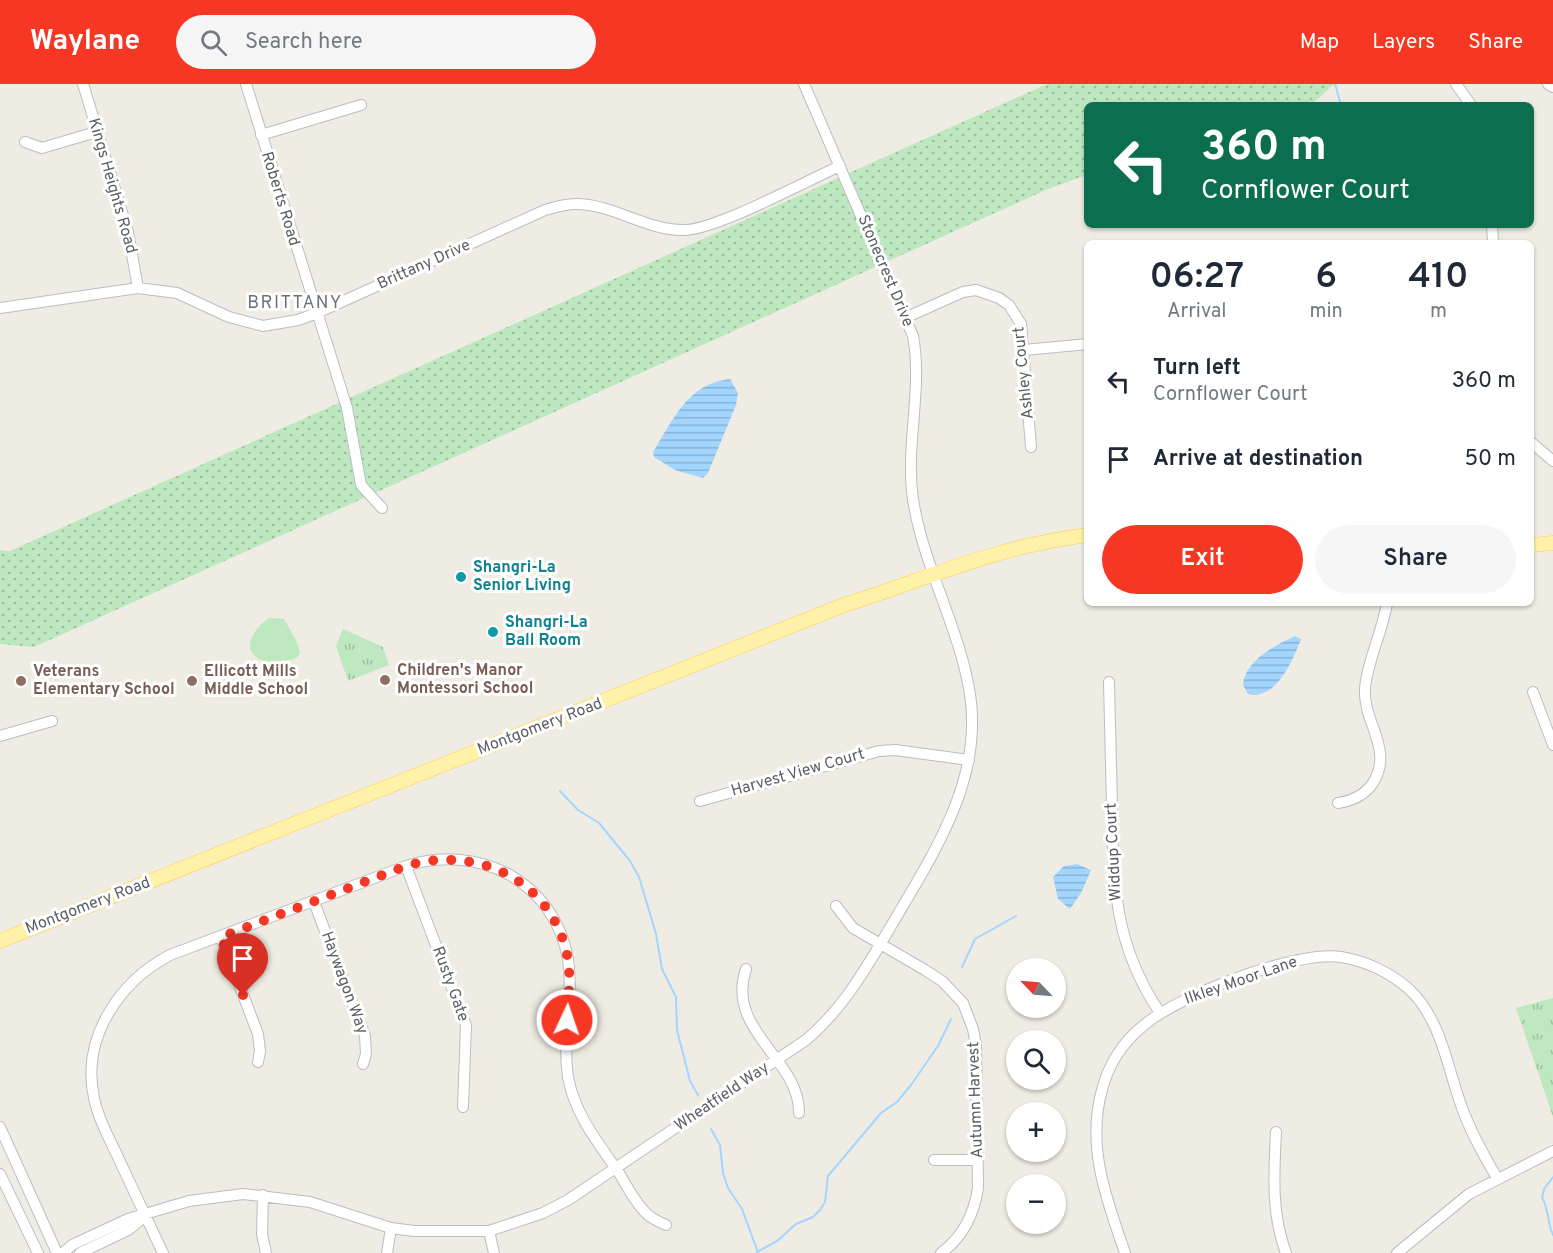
<!DOCTYPE html>
<html lang="en">
<head>
<meta charset="utf-8">
<style>
	body { margin:0; font-family:Overpass,sans-serif; background:#f6f6f7; color:#1f2937; height:100vh; display:flex; flex-direction:column; font-size:22px; white-space:nowrap }
	* { box-sizing:border-box; margin:0 }
	p { font-size:20px; color:#747a83 }
	.icon { flex:none; width:33px; height:33px; fill:none; stroke:currentColor; stroke-width:2; stroke-linecap:round; stroke-linejoin:round }
	.map { position:relative; flex:1; overflow:hidden }
	.side { position:absolute; left:1084px; top:156px; width:450px; height:366px; display:flex; flex-direction:column; background:#fff; border-radius:9px; box-shadow:0 2px 4px #0004 }
	.side>* { flex:none }
	.hud { position:absolute; left:1084px; top:18px; width:450px; height:126px; border-radius:9px; box-shadow:0 2px 4px #0004; background:#0b6e4f; color:#fff; overflow:hidden }
	.needle { width:39px; rotate:295deg }
	.buttons { position:absolute; left:1006px; top:874px; display:grid; gap:12px }
	.buttons a { display:grid; place-items:center; width:60px; height:60px; border-radius:50%; background:#fff; box-shadow:0 2px 4px #0004; font-size:30px }
	.pin { position:absolute; display:grid; place-items:center; width:51px; height:51px; color:#fff; margin:-62px -26px; border-radius:50% 50% 50% 0; rotate:-45deg; box-shadow:0 0 6px #0007 }
	.pin .icon { rotate:45deg }
	.me { position:absolute; width:66px; margin:-33px; rotate:3deg; stroke-linejoin:round; filter:drop-shadow(0 0 4px #0008) }
	.turn { display:flex; align-items:center; gap:21px; height:126px; padding:0 18px; font-size:27px }
	.turn .icon { width:78px; height:78px; stroke-width:2.5 }
	.turn b { display:block; font-size:42px; line-height:51px }
	.eta { display:flex; justify-content:space-evenly; align-items:center; height:102px; text-align:center }
	.eta b { font-size:36px; font-weight:600; line-height:42px }
	.cta { display:flex; gap:12px; margin-top:auto; padding:12px 18px }
	.cta a { flex:1; height:69px; border-radius:36px; background:#f53724; color:#fff; font-size:24px; font-weight:600; line-height:69px; text-align:center }
	.cta a+a { background:#f6f6f7; color:#1f2937 }
	ul { padding:0; list-style:none }
	li { display:flex; align-items:center; gap:18px; height:78px; padding:0 18px }
	li div { flex:1 }
	li b { display:block; font-size:22px }
	li em { font-style:normal }
	header { display:flex; align-items:center; gap:36px; box-sizing:border-box; height:84px; padding:0 30px; background:#f53724; color:#fff }
	header strong { font-size:28px }
	nav { display:flex; gap:33px; margin-inline-start:auto; font-size:21px }
	.search { width:420px; height:54px; background:#f6f6f7; display:flex; align-items:center; gap:15px; box-sizing:border-box; padding:0 21px; border-radius:33px; color:#747a83; font-size:22px }
	.map>svg:first-child { display:block }
	.grass { fill:url(#grass-dots) }
	.park { fill:url(#park-tufts) }
	.pitch { fill:#bee8bf }
	.water { fill:url(#water-rules) }
	.lines { fill:none; stroke-linecap:round; stroke-linejoin:round }
	.stream { stroke:#a3d6ff; stroke-width:2 }
	.minor-casing { stroke:#bbbdc3; stroke-width:12 }
	.major-casing { stroke:#fbce51; stroke-width:15 }
	.minor { stroke:#fff; stroke-width:10 }
	.major { stroke:#fff2a8; stroke-width:14 }
	.route { stroke:#f53724; stroke-width:10; stroke-dasharray:0 18 }
	.culture-dot { fill:#0f9aa8; stroke:#fff; stroke-width:2 }
	.education-dot { fill:#8d6e63; stroke:#fff; stroke-width:2 }
	.labels { text-anchor:middle; dominant-baseline:central; stroke-width:6; stroke-linejoin:round; paint-order:stroke }
	.street-label { font-size:16px; fill:#5b5f65; stroke:#fff }
	.culture-label { font-size:16px; font-weight:bold; fill:#0d838f; stroke:#fff; text-anchor:start }
	.education-label { font-size:16px; font-weight:bold; fill:#785e54; stroke:#fff; text-anchor:start }
	.neighbourhood-label { font-size:18px; letter-spacing:1.5px; fill:#6c7177; stroke:#fff }
</style>
</head>
<body>
<header>
<strong>Waylane</strong>
<div class="search"><svg class="icon" aria-label="search" viewBox="0 0 24 24"><circle cx="10" cy="10" r="6"/><path d="M15 15l6 6"/></svg>Search here</div>
<nav><a>Map</a><a>Layers</a><a>Share</a></nav>
</header>
<div class="map">
<svg width="1553" height="1169" viewBox="0 0 1553 1169">
	<defs>
		<pattern id="grass-dots" width="8" height="8" patternUnits="userSpaceOnUse" patternTransform="scale(1.5)"><rect width="8" height="8" fill="#bee8bf"/><path d="M2 2h.1M6 6h.1" fill="none" stroke="#9dbf9f" stroke-width="1.8" stroke-linecap="round"/></pattern>
		<pattern id="park-tufts" width="24" height="20" patternUnits="userSpaceOnUse" patternTransform="scale(1.5)"><rect width="24" height="20" fill="#bee8bf"/><path d="M3 7l-1-3M5 7V3M7 7l1-3M15 17l-1-3M17 17v-4M19 17l1-3" fill="none" stroke="#9dbf9f"/></pattern>
		<pattern id="water-rules" width="6" height="5" patternUnits="userSpaceOnUse" patternTransform="scale(1.5)"><rect width="6" height="5" fill="#a3d6ff"/><path d="M0 2.5h6" fill="none" stroke="#88b1d2"/></pattern>
	</defs>
	<rect width="100%" height="100%" fill="#efede3"/>
	<path class="grass" d="M1047,0H1334L1311,21H1088L1087,91L1048,105L34,563L0,560V466L10,467Z"/>
	<path class="park" d="M343,545L383,563L389,581L348,597L336,562Z
		M1553,914V1033L1516,924Z"/>
	<path class="pitch" d="M270,534L284,535L296,556L300,568L297,574C285,577 271,581 259,575C239,565 257,540 270,534Z"/>
	<path class="water" d="M730,295L738,309L736,321L708,389L703,394L675,386L654,373L653,368C673,336 688,299 730,295Z
		M1295,552L1301,555C1293,576 1276,617 1248,610L1243,601C1245,577 1275,561 1295,552Z
		M1077,780L1091,786L1081,809L1070,825L1058,815L1053,793L1064,782Z"/>
	<g class="lines">
		<path class="stream" d="M1335,0L1341,21
			M560,707L578,726L599,739L630,777L639,793L656,850L662,885L676,913L677,946L690,997L698,1011
			M962,883L975,855L1016,832
			M711,1045L720,1061L723,1089L728,1104L742,1125L757,1166
			M1553,1093L1544,1105L1542,1114C1549,1124 1547,1139 1553,1151
			M757,1168L777,1157L796,1140L813,1133L820,1126L825,1118L828,1092L881,1029L897,1018L911,1001L938,962L951,935"/>
		<defs>
			<path id="minor" d="M83,0L128,148L138,204
				M246,0L347,324L361,401L382,424
				M1456,0L1471,21
				M1548,0L1553,3
				M261,51L361,21
				M25,58L42,64L96,48
				M1492,141L1493,159
				M0,224L138,204L177,209L229,233L263,242L298,236L317,229L545,126C555,123 566,120 576,120C613,120 645,146 683,146C714,147 806,97 840,82
				M907,233L963,208L976,206L999,214L1009,221L1021,240L1031,363
				M1024,266L1088,260
				M1532,359L1553,377
				M1109,598C1110,639 1111,681 1112,722C1113,800 1114,861 1160,929
				M1533,608L1553,661
				M0,652L52,637
				M700,717L879,667L895,666L969,676
				M1338,719C1352,717 1364,712 1373,699C1394,665 1363,639 1365,605C1366,581 1383,546 1387,519
				M406,782L466,941L463,1023
				M314,818L365,952L366,970L363,980
				M836,822L853,844L925,886L942,897L963,919L973,945L976,962L978,1104C974,1131 963,1153 941,1169
				M221,853L258,950L260,967L258,978
				M746,885C725,947 800,975 799,1029
				M0,1043L57,1169
				M1276,1048C1274,1089 1271,1129 1286,1169
				M934,1076H978
				M0,1090L38,1169
				M263,1111L262,1150L266,1169
				M489,1147L494,1169
				M63,1169L72,1161L128,1135L189,1117L243,1110L310,1118L391,1144L414,1147H489L543,1129L568,1116L806,956C845,923 868,881 894,837C935,767 983,695 970,610C959,542 923,482 913,415C905,361 923,305 913,252L804,0
				M80,1169L128,1146L143,1134
				M163,1169C149,1140 136,1111 122,1082C112,1059 99,1038 94,1014C81,954 119,898 170,871L406,782C479,759 554,797 568,875C574,914 562,954 568,993C575,1031 598,1058 619,1089C627,1102 635,1119 647,1130C652,1135 659,1138 666,1141
				M387,1169L391,1144
				M1125,1169C1107,1117 1086,1062 1102,1006C1108,981 1123,958 1143,942C1177,912 1296,866 1341,873C1366,877 1391,889 1410,906C1441,936 1447,982 1461,1021C1470,1047 1483,1070 1497,1094
				M1397,1169L1469,1110L1553,1067"/>
			<path id="major" d="M1532,461L1553,459
				M0,857L844,521C929,494 998,462 1088,451"/>
		</defs>
		<use href="#minor" class="minor-casing"/>
		<use href="#major" class="major-casing"/>
		<use href="#minor" class="minor"/>
		<use href="#major" class="major"/>
	</g>
	<g class="lines">
		<path class="route" d="M243,911L221,853L406,782C478,760 555,798 568,876C571,895 568,916 567,936"/>
	</g>
	<g class="culture-dot">
		<circle cx="461" cy="493" r="6"/>
		<circle cx="493" cy="548" r="6"/>
	</g>
	<g class="education-dot">
		<circle cx="385" cy="596" r="6"/>
		<circle cx="21" cy="597" r="6"/>
		<circle cx="192" cy="597" r="6"/>
	</g>
	<g class="labels">
		<g class="street-label">
			<text transform="translate(112 102) rotate(74)">Kings Heights Road</text>
			<text transform="translate(280 115) rotate(73)">Roberts Road</text>
			<text transform="translate(424 181) rotate(-24)">Brittany Drive</text>
			<text transform="translate(885 187) rotate(67)">Stonecrest Drive</text>
			<text transform="translate(1024 289) rotate(-96)">Ashley Court</text>
			<text transform="translate(540 643) rotate(-21)">Montgomery Road</text>
			<text transform="translate(798 689) rotate(-16)">Harvest View Court</text>
			<text transform="translate(1114 768) rotate(-93)">Widdup Court</text>
			<text transform="translate(88 822) rotate(-21)">Montgomery Road</text>
			<text transform="translate(1241 897) rotate(-19)">Ilkley Moor Lane</text>
			<text transform="translate(344 899) rotate(70)">Haywagon Way</text>
			<text transform="translate(450 900) rotate(70)">Rusty Gate</text>
			<text transform="translate(722 1013) rotate(-34)">Wheatfield Way</text>
			<text transform="translate(976 1016) rotate(-92)">Autumn Harvest</text>
		</g>
		<g class="culture-label">
			<text x="473" y="484">Shangri-La<tspan x="473" dy="18">Senior Living</tspan></text>
			<text x="505" y="539">Shangri-La<tspan x="505" dy="18">Ball Room</tspan></text>
		</g>
		<g class="education-label">
			<text x="397" y="587">Children's Manor<tspan x="397" dy="18">Montessori School</tspan></text>
			<text x="33" y="588">Veterans<tspan x="33" dy="18">Elementary School</tspan></text>
			<text x="204" y="588">Ellicott Mills<tspan x="204" dy="18">Middle School</tspan></text>
		</g>
		<g class="neighbourhood-label">
			<text x="295" y="219">BRITTANY</text>
		</g>
	</g>
</svg>
<div class="buttons">
<a><svg class="needle" viewBox="-14 -14 28 28"><path d="M0-13l5 13h-10z" fill="#e53935"/><path d="M0 13l5-13h-10z" fill="#747a83"/></svg></a>
<a><svg class="icon" aria-label="search" viewBox="0 0 24 24"><circle cx="10" cy="10" r="6"/><path d="M15 15l6 6"/></svg></a>
<a>+</a>
<a>−</a>
</div>
<div class="pin" style="left:243px;top:911px;background:#d93025"><svg class="icon" aria-label="arrive" viewBox="0 0 24 24"><path d="M6 21V4h12l-3 4 3 4H6"/></svg></div>
<svg class="me" style="left:567px;top:936px" viewBox="-20 -20 40 40"><circle r="17" fill="#f53724" stroke="#fff" stroke-width="3"/><path d="M0-11L8 9 0 5-8 9z" fill="#fff"/></svg>
<div class="hud">
<div class="turn"><svg class="icon" aria-label="left" viewBox="0 0 24 24"><path d="M17 20v-9H6M10 6l-5 5 5 5"/></svg><div><b>360 m</b>Cornflower Court</div></div>
</div>
<section class="side">
<div class="eta">
<div><b>06:27</b><p>Arrival</p></div>
<div><b>6</b><p>min</p></div>
<div><b>410</b><p>m</p></div>
</div>
<ul>
<li><svg class="icon" aria-label="left" viewBox="0 0 24 24"><path d="M17 20v-9H6M10 6l-5 5 5 5"/></svg><div><b>Turn left</b><p>Cornflower Court</p></div><em>360 m</em></li>
<li><svg class="icon" aria-label="arrive" viewBox="0 0 24 24"><path d="M6 21V4h12l-3 4 3 4H6"/></svg><div><b>Arrive at destination</b></div><em>50 m</em></li>
</ul>
<div class="cta"><a>Exit</a><a>Share</a></div>
</section>
</div>
</body>
</html>
